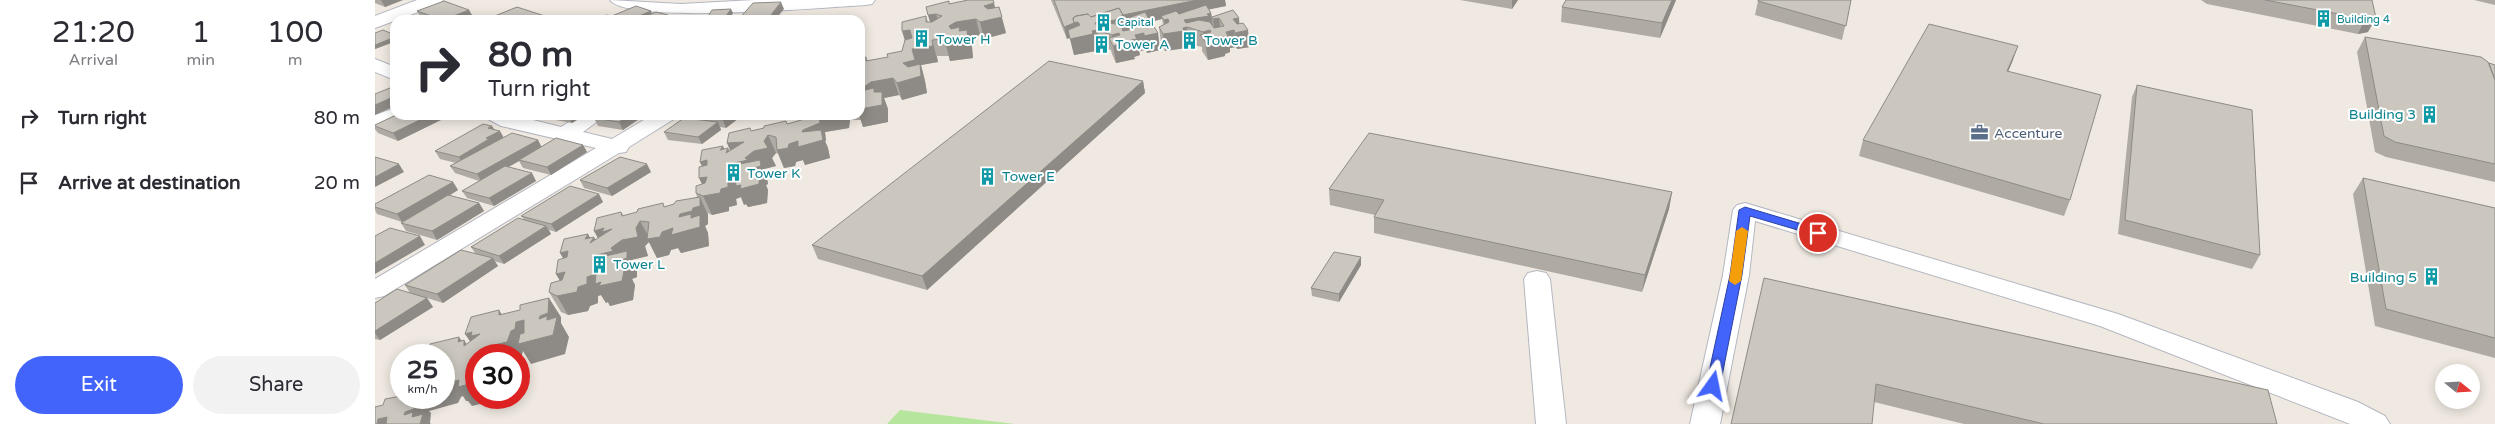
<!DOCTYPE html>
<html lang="en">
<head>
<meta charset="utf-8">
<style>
	body { margin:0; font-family:"Varela Round",sans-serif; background:#f2f2f3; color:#2b2b33; height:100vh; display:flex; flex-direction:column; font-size:19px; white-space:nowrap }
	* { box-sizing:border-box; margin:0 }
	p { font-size:16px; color:#7c7c81 }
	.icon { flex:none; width:28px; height:28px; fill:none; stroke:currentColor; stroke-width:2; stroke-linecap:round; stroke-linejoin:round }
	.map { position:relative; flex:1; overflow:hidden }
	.drawer { display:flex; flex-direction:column; background:#fff; width:375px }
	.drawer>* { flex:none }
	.guide { position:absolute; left:15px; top:15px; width:475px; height:105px; border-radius:15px; box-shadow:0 2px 12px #0003; background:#fff; color:#2b2b33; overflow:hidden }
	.needle { width:32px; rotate:108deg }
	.tools { position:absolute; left:2060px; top:364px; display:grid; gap:10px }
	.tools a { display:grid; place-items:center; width:45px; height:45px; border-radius:50%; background:#fff; box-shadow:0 2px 12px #0003; font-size:25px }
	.speed { position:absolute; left:15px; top:344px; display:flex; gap:10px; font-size:25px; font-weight:700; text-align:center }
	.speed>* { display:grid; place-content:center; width:65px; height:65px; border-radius:50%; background:#fff; box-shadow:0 2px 12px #0003; line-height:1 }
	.speed small { font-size:12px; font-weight:400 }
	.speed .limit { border:8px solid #d22; background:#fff; color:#111 }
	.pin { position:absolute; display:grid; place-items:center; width:42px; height:42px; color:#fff; margin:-21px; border:2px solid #fff; border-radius:50%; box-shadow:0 1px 5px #0007 }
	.me { position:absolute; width:55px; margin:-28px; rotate:12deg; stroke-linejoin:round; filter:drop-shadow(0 0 4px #0008) }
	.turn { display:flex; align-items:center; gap:18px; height:105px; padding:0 15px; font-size:22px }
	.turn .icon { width:65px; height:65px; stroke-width:2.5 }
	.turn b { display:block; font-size:35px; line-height:42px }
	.eta { display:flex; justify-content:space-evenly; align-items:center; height:85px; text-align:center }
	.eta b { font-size:30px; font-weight:600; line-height:35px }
	.cta { display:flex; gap:10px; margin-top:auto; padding:10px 15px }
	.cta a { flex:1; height:58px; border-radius:30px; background:#4264fb; color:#fff; font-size:20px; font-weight:600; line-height:58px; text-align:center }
	.cta a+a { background:#f2f2f3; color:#2b2b33 }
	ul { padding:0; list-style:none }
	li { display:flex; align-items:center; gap:15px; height:65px; padding:0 15px }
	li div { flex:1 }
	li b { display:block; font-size:19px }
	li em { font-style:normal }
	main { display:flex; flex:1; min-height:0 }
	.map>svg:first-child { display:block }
	.green { fill:#b6e59e }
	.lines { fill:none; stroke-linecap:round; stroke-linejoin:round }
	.street-casing { stroke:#b4b7c1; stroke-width:2 }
	.street { fill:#fff; fill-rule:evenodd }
	.wall { fill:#afaba4 }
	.shaded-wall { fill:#8e8b86 }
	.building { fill:#cbc7bf; stroke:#8e8b86 }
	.route { fill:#4264fb; stroke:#2b41a3 }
	.slow { fill:#f59e0b }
	.labels { text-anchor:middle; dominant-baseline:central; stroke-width:4; stroke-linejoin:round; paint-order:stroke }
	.far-culture-label { font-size:11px; fill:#0d838f; stroke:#fff; text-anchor:start }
	.culture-label { font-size:14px; fill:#0d838f; stroke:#fff; text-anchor:start }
	.service-label { font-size:14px; fill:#4e5e75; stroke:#fff; text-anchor:start }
</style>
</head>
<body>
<main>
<section class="drawer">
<div class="eta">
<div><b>21:20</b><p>Arrival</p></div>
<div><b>1</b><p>min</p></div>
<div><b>100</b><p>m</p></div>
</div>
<ul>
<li><svg class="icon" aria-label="right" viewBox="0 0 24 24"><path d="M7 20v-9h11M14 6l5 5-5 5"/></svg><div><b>Turn right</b></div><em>80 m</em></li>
<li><svg class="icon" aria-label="arrive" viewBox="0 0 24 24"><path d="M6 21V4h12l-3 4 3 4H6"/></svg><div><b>Arrive at destination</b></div><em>20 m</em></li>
</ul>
<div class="cta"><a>Exit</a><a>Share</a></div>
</section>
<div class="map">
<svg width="2120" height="424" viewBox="0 0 2120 424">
	<rect width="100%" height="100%" fill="#efe9e1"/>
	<path class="green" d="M525,410L640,424H512Z"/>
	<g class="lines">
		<defs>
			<path id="street" d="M42,0H68L65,4L0,28V16Z
				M235,0L306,4L379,0H500L497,4L491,5C453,7 253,25 235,0Z
				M0,59L20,67V80L0,72Z
				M20,108V115H30L27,118L0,129V115Z
				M109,115H138L186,127L205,115H231L208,132L237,139L277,115H303L299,119L254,147L251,152L244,153L9,296L0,298V279L221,148L126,126L113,119Z
				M1370,203L1743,314L1983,402L2010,416L2015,424H1975L1725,326L1380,221L1374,275L1345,424H1315L1348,275L1358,210L1362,205Z
				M1162,271L1171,273L1175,279L1191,424H1161L1149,279L1153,273Z"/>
		</defs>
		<use href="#street" class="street-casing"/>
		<use href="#street" class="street"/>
	</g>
	<path class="wall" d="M0,0H28L10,7L0,3Z
		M593,0H618L620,8L624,7L631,33L609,39L605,35L594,37L597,47L598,58L575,61L574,56H562L563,62L546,65L550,81L552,93L527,100L524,95L509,98L513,109V122L488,127L486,120H475L474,128L450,132L451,141H450L453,148L455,158L430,165L428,160L421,162L420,166L409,168L403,154L401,153L397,158L401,166L389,169L392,178L393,184L391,185L393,190L392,203L373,207L371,204L369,205L366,197L361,199L362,205L354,207V211L337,215L333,213V224L330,226L333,233L334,246L306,253L303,248L296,250L294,255L282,258L274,242L270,246L273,256L256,260L262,270V277L257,279L260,285L258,300L235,306L233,302L231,303L226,295L223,296V303L215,306L213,311L193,315L186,312L174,292L185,280L181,274L188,258L215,238L219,237L220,240L223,238L246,212L249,216L290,207L322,197L321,193L327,184V166L325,162L349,149L354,151L355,150L352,143L376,131L412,124L435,118L434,115H485L491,57L493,61L513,57L527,51L551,16L553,22H555L551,7L575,4Z
		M676,0H850L851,6L834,9L836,13L837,17L864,24L875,47L862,49L861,47L855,48V52L850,54V56L833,60L827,51V47L814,44L811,45V48L790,51L786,43L784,27L788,25L787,19L775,22L776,26L783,33L785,50L772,53L771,50L764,51L765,55L759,57L760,59L741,63L737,54L736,50L725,47L721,48V51L699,55L695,37L692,39Z
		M1085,0H1143L1137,9Z
		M1191,0H1301L1285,38L1186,22L1187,7Z
		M1476,0L1467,40L1380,15L1383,1Z
		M1826,0H1997L1993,32L1983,34L1832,4Z
		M2099,0H2120V5Z
		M94,10L98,17L90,20H51L46,18L42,11Z
		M358,13L353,20H333L332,18Z
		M0,33L20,35V48H19L16,43L0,49Z
		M1990,37L2114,63L2120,65V182L2011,157L2000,152L1982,52Z
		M1638,60L1633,71L1695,200L1689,216L1484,156L1488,140Z
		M768,81L770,93L552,290L443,259L437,245Z
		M1762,85L1885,255L1877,269L1743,234L1757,97Z
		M21,115H68L70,118L23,141L3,133L0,129V125Z
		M163,115H210L197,123L164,117Z
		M270,115L248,130L223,126L219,118Z
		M315,115H368L351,128L345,127L346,130L327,144L293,140L289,132L316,118L314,116Z
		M119,129L128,137L163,140L166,146L208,145L212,152L176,175L148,168L144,161L133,167L161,181L119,206L92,198L87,191L104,181L80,173L75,166L81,163L65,159L60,151Z
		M276,172L237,196L209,188L205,180Z
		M1988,178L2120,208V358L2000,326L1978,194Z
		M78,182L83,190L74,196L104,203L109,211L62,240L31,231L26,223L47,210L27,222L2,214L0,210V204Z
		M954,189L1297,192L1294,209L1267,292L999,233V217L1000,215L955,205Z
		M228,202L181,232L174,230L176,234L129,264L119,261L123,266L68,303L52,298L58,307L5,340L0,339V303L35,293L30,285L100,253L96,247L149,219L146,216Z
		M986,257V265L964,302L937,296L936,288Z
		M1389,278L1902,424H1589L1499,402Z"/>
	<path class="shaded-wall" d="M6,0H28L10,7Z
		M822,0H850L851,6L788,19L786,16L787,19L775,22L777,34L783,33L785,50L772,53L769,36H771L769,23L757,25L755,21L758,38L752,39L748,20L750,32L745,35L744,33L746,45L756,42V40L761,39L760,35L769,33L771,50L764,51L765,55L759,57L760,59L741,63L738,46H739L737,35L722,30L725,47L721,48V51L699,55L695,39L702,37L699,23L714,18L716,30L706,33L703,22L706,36L718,34L717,31H718L716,21L729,18V16L745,12L746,17L747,16L746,15Z
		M1137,0H1143L1137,9Z
		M1297,0H1301L1285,38L1287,23Z
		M406,2L409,9L400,20H392Z
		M619,3L622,18L624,7L631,33L609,39L605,22L609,6Z
		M356,9L358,13L353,20L351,16Z
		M94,10L98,17L90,20H68Z
		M276,11L277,15L265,20H254Z
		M836,13L838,29L835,30L836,42L847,37L851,32L859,30L861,47L855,48V52L850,54V56L833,60L828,32L812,27L814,44L811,45V48L790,51L788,34H791L789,20L793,19L795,33L808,28L809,20Z
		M561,14L566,30L558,32L553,15Z
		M293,15L294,19L292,20H282Z
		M844,18L846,35L840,36L838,19Z
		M864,18L865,32L873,30L875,47L862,49L858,19Z
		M2001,18L1993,32L1983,34L1990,19Z
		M601,19L605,35L594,37L597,47L598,58L575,61L571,45L579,43L574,26L581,22Z
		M699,23L701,35L692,39L689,27Z
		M535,30L540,46L532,48L527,31Z
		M20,37V42L14,41L16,43L0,49V45Z
		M557,40L563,62L546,65L550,81L552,93L527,100L522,83L528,63L537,49Z
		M1643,46L1638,60L1627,86L1632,71Z
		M518,78L524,95L509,98L513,109V122L488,127L484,115H485V109L494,105L489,87L496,82Z
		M768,81L770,93L552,290L547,276Z
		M20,96V106L0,115V105Z
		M55,115H68L70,118L23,141L18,133Z
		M193,115H210L197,123L193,116Z
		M255,115H270L248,130L244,122Z
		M355,115H368L351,128L348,120Z
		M441,115H473L475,120L474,128L450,132L451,141H450L453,148L455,158L430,165L428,160L421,162L420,166L409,168L402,150L414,144L428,130L438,126L434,116Z
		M343,122L346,130L327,144L323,137Z
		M117,126L121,132L125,131L129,138L88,165L84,157L111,138L113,128Z
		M393,135L401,153L397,158L401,166L389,169L392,178L393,184L391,185L393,190L392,203L373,207L371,204L369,205L366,197L361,199L362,205L354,207V211L337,215L328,196L332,195L324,178L332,177L325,162L332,160L346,189L353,181L360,178L363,182L345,150L348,146L356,164L351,153L353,148L360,163V161L352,143L369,142L389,141Z
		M163,140L167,148L107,182L102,174Z
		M208,145L212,152L176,175L172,167Z
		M24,164L29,172L0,187V177Z
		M272,164L276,172L237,196L232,188Z
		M157,173L161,181L119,206L114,198Z
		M78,182L83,190L27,222L22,214Z
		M1297,192L1294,209L1267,292L1270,275Z
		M224,194L228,202L181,232L176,224Z
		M325,197L333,215V224L330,226L333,233L334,246L306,253L303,248L296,250L294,255L282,258L274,242L270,246L273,256L256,260L262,270V277L257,279L260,285L258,300L235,306L233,302L231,303L226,295L223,296V303L215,306L213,311L193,315L182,296L203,287L212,277L218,259L210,239L213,234L217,241L219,237L228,254L229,250L219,231L229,228L237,229L261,228L265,221L275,239L287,232L304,217L305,214L318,208Z
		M104,203L109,211L62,240L57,231Z
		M171,226L176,234L129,264L124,256Z
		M45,236L50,245L0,274V263Z
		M193,251L196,272L185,253Z
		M986,257V265L964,302V294Z
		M118,258L123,266L68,303L62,294Z
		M190,272L192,293L181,274Z
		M52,298L58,307L5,340L0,333V331Z
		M174,298L186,317V323L194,337L190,354L156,364L148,351L145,362H144V355H109L103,353L90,334L124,315V310L136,329L141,322L149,320L164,319Z
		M84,337L89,344V340L101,358L83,342Z
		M69,367L79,375L101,382V398H129L97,406L93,401H91L88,396L86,397L83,403L54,411L56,413L55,423L56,424H35L29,415L38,398H69Z
		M12,417L17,424H2L3,419Z"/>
	<path class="building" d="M593,0H618L619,3L609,6L613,9L624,7L627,17L605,22L601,19L581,22L574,26L576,29L585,27L584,31L592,30L593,41L571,45L570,39L557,40L558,46L537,49L540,60L528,63L533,67L545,64L546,76L522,83L518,78L496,82L489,87L490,90L499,88V92H507V105L485,109V59L491,57V61L513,57L512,54L527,51L530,40L537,38L535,30L527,31V22L551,16V22H557L567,16L561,14L553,15L551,7L574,1V4Z
		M679,0H822L748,15L744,8L716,17L713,14L701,16L698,18L699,23L689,27Z
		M1191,0H1297L1287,23L1187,7Z
		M1383,0H1476L1471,26L1383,1Z
		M1890,0H1997L2001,18L1990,19Z
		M69,1L94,10L68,20L42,11Z
		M406,2L392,20H363L378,3Z
		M831,5L836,13L832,14L834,16L809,20L811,23L824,20L835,22L839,28L849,26L844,18L838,19L837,17L858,10L864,18L858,19L862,24L868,23L873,30L860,33L859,30L851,32L853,36L847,37L848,39L831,43L825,35L836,32L835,30L828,32L812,27L808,28L809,31L788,34L784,27L794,22L793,19L789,20L786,16L801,11L804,14Z
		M261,6L276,11L254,20H249L237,16Z
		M142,7L182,20H110Z
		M744,8L748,15L740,20L720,23L722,26L734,23L746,25L748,31L759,29L755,21L749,22L748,20L770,12L775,21L769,22L772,27L778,25L783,33L769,36V33L760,35L762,39L756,40L757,42L738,46L734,38L745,35L744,33L737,35L722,30L717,31L718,34L695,39L693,30L705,25L703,22L699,23L698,18L701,16L713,14L716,17Z
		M356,9L351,16L332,18L337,10Z
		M281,12L293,15L282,20H262Z
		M232,15L249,20H220Z
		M1554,24L1643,46L1632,71L1726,95L1695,200L1488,140Z
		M8,30L20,35V37L0,45V33Z
		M1990,37L2106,57L2113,62L2120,80V164L2020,142L2009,136Z
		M20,38V43L14,41Z
		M674,61L768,81L547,276L437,245Z
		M2114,63L2120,65V80Z
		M1762,85L1877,110L1885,255L1750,220Z
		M15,88L20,89V96L0,105V94Z
		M21,115H55L18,133L0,126V125Z
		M224,115H255L244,122L219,118Z
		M315,115H355L348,120L314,116Z
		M444,115L445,123L428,130L427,132L446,130L448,140L423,147V141L414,144L413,148L402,150L401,137L393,135L389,141L393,148L379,151L370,158L373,160L355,164V166L385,160L386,166L378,168V173L385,172L384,184L365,189L366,185L361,186L360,178L353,181V187L346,189L345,193L328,196L321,193V186L330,183L332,177L324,178V167L332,165V160L325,162L327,150L348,146L345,150L353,148L351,153L369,142L352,143L354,133L375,128L376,131L389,128V126L411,121L412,124Z
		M309,118L343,122L323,137L289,132Z
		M108,124L117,126L113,128L125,131L111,138L114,139L84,157L60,151Z
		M137,133L163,140L102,174L75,166Z
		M994,133L1297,192L1270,275L999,217L1009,200L954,189Z
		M181,138L208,145L172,167L144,160Z
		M0,157L24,164L0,177Z
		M245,157L272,164L232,188L205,180Z
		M130,166L157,173L114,198L87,191Z
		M54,175L78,182L22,214L0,207V204Z
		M1988,178L2120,208V338L2011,309Z
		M195,186L224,194L176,224L146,216Z
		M73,195L104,203L57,231L26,223Z
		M325,197V206L318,208L317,211L305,214L304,217L316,214V218L325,215V227L296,235L298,228L287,232L285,237L272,239L274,222L265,221L261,228L263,237L247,240L236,248L238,251L218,256V259L252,251V258L243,261L242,268L250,266L247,281L224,286L226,282L220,284L221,274L212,277V284L203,287L202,292L182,296L174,292L176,283L187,280L190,272L181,274L183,260L192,257L193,251L185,253L189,239L213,234L210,239L219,237L215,243L237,229L227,232L229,228L219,231L222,218L246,212L247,216L262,212L263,209L288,203L289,207L299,204L301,201Z
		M143,218L171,226L124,256L96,247Z
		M15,228L45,236L0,263V236Z
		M86,250L118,258L62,294L30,285Z
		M959,252L986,257L964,294L936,288Z
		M1389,278L1893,390L1902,424H1669L1501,384L1497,424H1356Z
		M22,289L52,298L0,331V303Z
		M174,298L173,313L165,316L164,319L172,316V320L182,317L178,335L143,344L145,334L149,333V320L141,322L140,329L136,331L132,342L119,345L109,352L111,353L109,355H101V382L83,387L84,380L77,382L79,375L72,377L69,384V355H51L55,344L84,337L83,342L89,340V346L105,334L96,336L97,332L90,334L96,317L124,310V315L145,310V305Z
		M26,396V398H41L39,409L30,412L29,415L38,412L37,417L48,414L45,424H11L12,417L3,419L2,424H0V407L8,405L10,399Z"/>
	<path class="route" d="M1370,207L1447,230L1449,233L1443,236L1375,216L1367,275L1345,386L1338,391L1331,386L1355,275L1364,210Z"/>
	<path class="slow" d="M1367,227L1373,231L1366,281L1360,285L1354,281L1361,231Z"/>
	<defs>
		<symbol id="building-bare" viewBox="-9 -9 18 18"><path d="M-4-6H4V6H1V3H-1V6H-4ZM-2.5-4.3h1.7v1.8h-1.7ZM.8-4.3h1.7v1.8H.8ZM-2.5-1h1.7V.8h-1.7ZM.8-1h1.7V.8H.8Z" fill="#0f9aa8" stroke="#fff" stroke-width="2.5" paint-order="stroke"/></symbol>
		<symbol id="office-bare" viewBox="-9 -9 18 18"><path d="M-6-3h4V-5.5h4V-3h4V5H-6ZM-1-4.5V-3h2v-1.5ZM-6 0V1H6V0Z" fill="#5c6f8a" stroke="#fff" stroke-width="2.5" paint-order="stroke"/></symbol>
	</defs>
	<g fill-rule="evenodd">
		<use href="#building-bare" x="1936" y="6" width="25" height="25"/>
		<use href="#building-bare" x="716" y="10" width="25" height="25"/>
		<use href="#building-bare" x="534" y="26" width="25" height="25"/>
		<use href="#building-bare" x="802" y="28" width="25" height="25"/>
		<use href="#building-bare" x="714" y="32" width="25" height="25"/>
		<use href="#building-bare" x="2042" y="102" width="25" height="25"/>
		<use href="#office-bare" x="1592" y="120" width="25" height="25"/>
		<use href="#building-bare" x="346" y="160" width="25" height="25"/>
		<use href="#building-bare" x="600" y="164" width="25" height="25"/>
		<use href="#building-bare" x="212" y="252" width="25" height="25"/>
		<use href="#building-bare" x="2044" y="264" width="25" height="25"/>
	</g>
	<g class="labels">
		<g class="far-culture-label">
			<text x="1962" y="19">Building 4</text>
			<text x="742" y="22">Capital</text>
		</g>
		<g class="culture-label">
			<text x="561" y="39">Tower H</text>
			<text x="829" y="40">Tower B</text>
			<text x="740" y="44">Tower A</text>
			<text x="2041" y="114" text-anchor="end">Building 3</text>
			<text x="372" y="173">Tower K</text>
			<text x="627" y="176">Tower E</text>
			<text x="238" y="264">Tower L</text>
			<text x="2042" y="277" text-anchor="end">Building 5</text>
		</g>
		<g class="service-label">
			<text x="1619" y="133">Accenture</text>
		</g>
	</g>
</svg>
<div class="tools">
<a><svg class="needle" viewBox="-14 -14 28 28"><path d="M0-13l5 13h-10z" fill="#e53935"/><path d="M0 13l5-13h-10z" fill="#7c7c81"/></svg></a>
</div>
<div class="speed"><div>25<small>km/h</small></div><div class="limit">30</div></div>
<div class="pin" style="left:1443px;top:233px;background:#d93025"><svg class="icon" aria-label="arrive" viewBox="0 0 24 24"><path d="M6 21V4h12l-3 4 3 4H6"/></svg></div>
<svg class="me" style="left:1338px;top:386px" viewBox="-20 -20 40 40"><path d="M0-17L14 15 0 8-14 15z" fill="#4264fb" stroke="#fff" stroke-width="4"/></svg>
<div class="guide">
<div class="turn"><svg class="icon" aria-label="right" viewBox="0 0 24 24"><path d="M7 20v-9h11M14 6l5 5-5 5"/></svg><div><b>80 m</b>Turn right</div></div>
</div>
</div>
</main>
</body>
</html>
